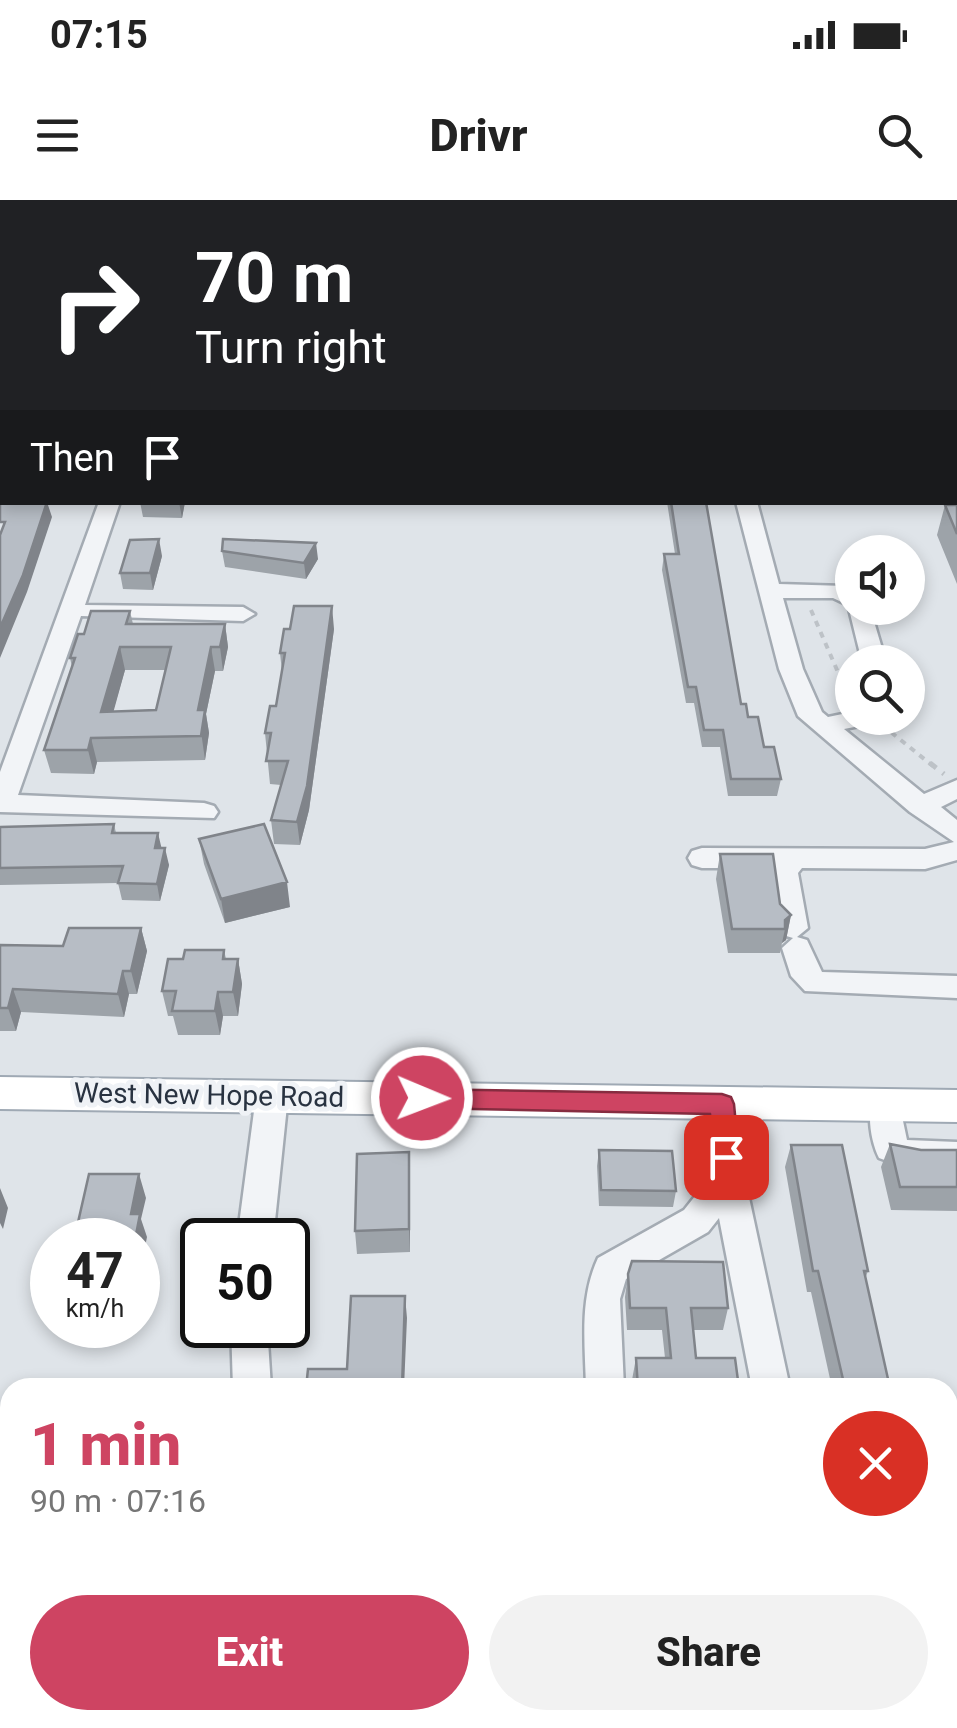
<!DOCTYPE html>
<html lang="en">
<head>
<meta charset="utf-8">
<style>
	body { margin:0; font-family:Roboto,sans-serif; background:#f2f2f2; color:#222; height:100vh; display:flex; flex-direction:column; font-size:38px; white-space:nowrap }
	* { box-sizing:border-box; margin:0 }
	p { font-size:32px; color:#767676 }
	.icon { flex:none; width:55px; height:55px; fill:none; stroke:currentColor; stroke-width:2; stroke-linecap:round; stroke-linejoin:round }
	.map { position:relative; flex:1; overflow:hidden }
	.sheet { position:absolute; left:0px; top:1178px; width:958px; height:352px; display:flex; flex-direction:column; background:#fff; border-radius:30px 30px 0 0; box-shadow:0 5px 15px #0003 }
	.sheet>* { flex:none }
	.top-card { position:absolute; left:0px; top:0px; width:958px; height:305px; box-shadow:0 5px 15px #0003; background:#202124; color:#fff; overflow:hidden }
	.buttons { position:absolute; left:835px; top:335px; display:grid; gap:20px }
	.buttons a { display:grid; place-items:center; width:90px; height:90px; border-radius:50%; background:#fff; box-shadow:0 5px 15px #0003; font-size:50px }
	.speed { position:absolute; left:30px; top:1018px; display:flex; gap:20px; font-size:50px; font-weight:700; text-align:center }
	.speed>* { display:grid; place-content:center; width:130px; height:130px; border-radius:50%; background:#fff; box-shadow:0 5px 15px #0003; line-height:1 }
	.speed small { font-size:25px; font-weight:400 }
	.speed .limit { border:5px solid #111; border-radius:15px; background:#fff; color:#111 }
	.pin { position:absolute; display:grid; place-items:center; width:85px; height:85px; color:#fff; margin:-42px; border-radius:20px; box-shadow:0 5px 15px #0006 }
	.me { position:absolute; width:110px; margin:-55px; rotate:91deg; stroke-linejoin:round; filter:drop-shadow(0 0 8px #0008) }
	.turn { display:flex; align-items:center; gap:35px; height:210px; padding:0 30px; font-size:45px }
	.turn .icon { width:130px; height:130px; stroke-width:2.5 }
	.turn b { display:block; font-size:70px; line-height:85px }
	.then { display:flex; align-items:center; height:95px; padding:0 30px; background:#0003; gap:20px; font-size:38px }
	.round { display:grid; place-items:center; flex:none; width:105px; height:105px; border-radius:52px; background:#f2f2f2 }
	.overview { display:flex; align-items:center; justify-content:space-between; height:170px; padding:0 30px }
	h1 { font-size:60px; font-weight:800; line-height:75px; color:#ce4462 }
	.button { display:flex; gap:20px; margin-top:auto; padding:20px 30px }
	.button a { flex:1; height:115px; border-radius:60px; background:#ce4462; color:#fff; font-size:40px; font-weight:800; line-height:115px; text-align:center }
	.button a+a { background:#f2f2f2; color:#222 }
	.status { display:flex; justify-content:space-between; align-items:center; height:70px; padding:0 50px; background:#fff; direction:ltr }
	.status svg { height:28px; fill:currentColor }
	header { display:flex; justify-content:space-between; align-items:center; height:130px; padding:0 30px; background:#fff; font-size:45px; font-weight:800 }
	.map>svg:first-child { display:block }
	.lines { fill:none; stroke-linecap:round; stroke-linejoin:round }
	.minor-casing { stroke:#a4abb3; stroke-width:5 }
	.major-casing { stroke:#9fa9b4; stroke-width:4 }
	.path-far1 { stroke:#bdc2c7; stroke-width:4; stroke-dasharray:6 6; stroke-linecap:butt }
	.path { stroke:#bdc2c7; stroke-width:5; stroke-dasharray:8 8; stroke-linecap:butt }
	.minor { fill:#f2f4f7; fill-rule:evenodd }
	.major { fill:#fff; fill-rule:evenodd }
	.wall { fill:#9da3a9; fill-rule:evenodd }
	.shaded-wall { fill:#80848a }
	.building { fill:#b7bdc5; stroke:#80848a; stroke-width:2.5; fill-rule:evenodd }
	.route { fill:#ce4462; stroke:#862c40; stroke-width:2.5 }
	.labels { text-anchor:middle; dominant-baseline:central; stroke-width:10; stroke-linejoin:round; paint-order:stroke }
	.street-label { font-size:28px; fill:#283240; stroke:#eff2f6 }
</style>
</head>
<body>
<div class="status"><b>07:15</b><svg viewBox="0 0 49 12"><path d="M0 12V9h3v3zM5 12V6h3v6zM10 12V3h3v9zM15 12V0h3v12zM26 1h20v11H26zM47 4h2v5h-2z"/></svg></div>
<header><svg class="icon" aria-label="menu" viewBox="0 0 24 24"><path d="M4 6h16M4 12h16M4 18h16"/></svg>Drivr<svg class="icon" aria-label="search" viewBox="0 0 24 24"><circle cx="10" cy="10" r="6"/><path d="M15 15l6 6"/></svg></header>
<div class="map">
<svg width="957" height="1528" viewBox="0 0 957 1528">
	<rect width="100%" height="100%" fill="#dfe4e9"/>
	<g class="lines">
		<defs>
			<path id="minor" d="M634,0H650L651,2H636Z
				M745,0H761L762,2H747Z
				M2,184V200L0,201V185Z
				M99,302H120L85,405L243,407L255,414L243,421L81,416L18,595L204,603L214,606L218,612L214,618L0,612V572Z
				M736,302H757L779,384L845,386L852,390V408H870L886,462H862L848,405L833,398H783L803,469L822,512L828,517L852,512V518H873L870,524L844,529L924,594L957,580V599L941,607L957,620V660L925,669L802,668L798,673L808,728L797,737L807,740L822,772L957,776V798L805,791L791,776L782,748L793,738L783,735L778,728L770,668H702L692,665L688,658L692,651L702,648L925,649L954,642L910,612L798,516L779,469Z
				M272,883L284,887L288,896L273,1040H237L256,896L260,887Z
				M722,891L734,895L738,904L745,979L790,1188H752L719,1018L708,1032L626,1079L620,1099L624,1188H586C585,1143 579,1099 598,1058L684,1010L711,976L706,904L710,895Z
				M886,893L898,897L907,940L957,942V970H912L879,958C871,942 866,913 874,897Z
				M231,1125H267L271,1188H233Z
				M199,1520H243L242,1528H198Z"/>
			<path id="major" d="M0,877L957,890V922L0,909Z"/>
		</defs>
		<use href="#minor" class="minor-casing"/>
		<use href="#major" class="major-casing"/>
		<path class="path-far1" d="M811,410L850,500
			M882,525L933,566"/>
		<path class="path" d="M930,563L944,574"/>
		<use href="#minor" class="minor"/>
		<use href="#major" class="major"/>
	</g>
	<path class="wall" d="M452,0H618L617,2H452Z
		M140,302H185L182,318L143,317Z
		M667,302H706L741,504L781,579L777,596H728L720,547H702L694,503H686L662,370L664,354H675Z
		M945,305L957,334V384L937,335Z
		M222,351L318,359L306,379L225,367Z
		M162,356L153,390L123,389L120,373Z
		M130,411L133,424H225L228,447L223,471H215L206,514L209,533L205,560L97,562L94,574L51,573L44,550L72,467L70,458L84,434ZM125,470H165L156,510L113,511Z
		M334,429L309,610L300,645L274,644L271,620L281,585L270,584L265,533L276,506L282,472L280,453Z
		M114,624L116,633L161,648L169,665L160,701L122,700L118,683L0,685V627Z
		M199,639L290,707L225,723L204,664Z
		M720,654L791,715L786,740L782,743L780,753H728L716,679Z
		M141,728L147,751L137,794H129L124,817L21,812L16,831H0V745L63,746Z
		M224,750L226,759H238L242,784L238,816H223L220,835H178L173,816H168L162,791L183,759Z
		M890,944L921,950H957V1011L891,1010L881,967Z
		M791,945L868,1071L865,1079L890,1188H832L811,1092H807L785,967Z
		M599,950L676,991L673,1007L599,1006L597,966Z
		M410,976V1052L357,1054L355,1031Z
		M628,1074L728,1108L723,1130H693L696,1158L739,1188H633L632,1180L636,1158H665L662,1130H627L625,1097Z"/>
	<path class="shaded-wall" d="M2,82V102L0,107V87Z
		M1,207L2,227L0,233V209Z
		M47,302L52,317L27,392L0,458V428Z
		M179,302H185L182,318Z
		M159,339L162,356L153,390L150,373Z
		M316,343L318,359L306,379L304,363Z
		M332,406L334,429L309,610L300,645L297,622Z
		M225,424L228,447L223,471L220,447Z
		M120,447L125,470L107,535L101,512Z
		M211,447L215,471L206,514L209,533L205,560L198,510Z
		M91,538L97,562L94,574L88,550Z
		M158,633L162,650L155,648Z
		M165,648L169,665L160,701L157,684Z
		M287,682L290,707L225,723L221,699Z
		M791,715L786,740L782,743L785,729V720Z
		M141,728L147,751L137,794L131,771Z
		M238,759L242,784L238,816L233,792Z
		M123,771L129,794L124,817L118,794Z
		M13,789L21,812L16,831L8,808Z
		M218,792L223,816L220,835L215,811Z
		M409,952L410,976V1052L409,1029Z
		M139,974L146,998L141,1019L147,1037L141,1067L138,1056V1040H135L131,1014Z
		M0,988L8,1008L3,1029L0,1023Z
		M405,1096L407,1118L404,1188H402Z"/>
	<path class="building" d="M25,0H49L48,2H24Z
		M123,0H148L147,2H122Z
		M221,0H247L246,2H220Z
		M316,0H346L345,2H316Z
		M493,0H589L590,2H493Z
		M0,33H2V82L0,87Z
		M2,279V302H47L23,375L0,428V335L5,322H0V284Z
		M671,302H706L741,504H746L748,517H758L764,547H774L781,579H731L723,530H704L696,487H688L664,354H679Z
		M945,305H957V334Z
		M159,339L150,373H120L130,340Z
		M223,339L316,343L304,363L222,351Z
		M294,406H332L307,586L297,622L271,620L288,561H266L271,533H265L270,506H276L285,453H280L284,429H290Z
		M91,411H130L126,424H225L220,447H211L198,510H205L201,536L91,538L88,550H44L75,458H70L78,434H84ZM120,447H171L156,510L101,512Z
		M114,624L112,633H158L155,648H165L157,684L118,683L123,666L0,668V627Z
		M264,624L287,682L221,699L199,639Z
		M720,654H773L780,704L791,715L785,720V729H732Z
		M69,728H141L131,771H123L118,794L13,789L8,808H0V745L63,746Z
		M185,750H224L223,759H238L233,792H218L215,811H172L176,791H162L168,759H183Z
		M890,944L921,950H957V987H900Z
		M791,945H842L868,1071H864L890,1188H845L818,1071H813Z
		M599,950L672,951L676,991L601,990Z
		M409,952V1029L355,1031L357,954Z
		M89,974H139L131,1014H140L135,1040H74Z
		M632,1061L723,1062L728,1108H691L696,1158H735L739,1188H638L636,1158H671L666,1108H630L628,1074Z
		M351,1096H405L402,1188H306L308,1169H347Z
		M143,1184V1188H60V1186Z
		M329,1520H394L393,1528H328Z"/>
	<path class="route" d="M422,889L722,894L731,897L734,904L739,957L735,964L726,967L717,964L710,914L422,908L413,905L409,898L413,892Z"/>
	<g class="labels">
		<g class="street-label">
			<text transform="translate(209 895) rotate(1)">West New Hope Road</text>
		</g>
	</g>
</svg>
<div class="buttons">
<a><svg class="icon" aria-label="sound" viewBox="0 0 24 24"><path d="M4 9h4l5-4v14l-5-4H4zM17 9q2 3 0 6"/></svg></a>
<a><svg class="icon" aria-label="search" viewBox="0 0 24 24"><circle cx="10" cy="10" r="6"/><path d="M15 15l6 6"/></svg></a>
</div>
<div class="speed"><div>47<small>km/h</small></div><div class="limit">50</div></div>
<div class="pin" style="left:726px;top:957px;background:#d93025"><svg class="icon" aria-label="arrive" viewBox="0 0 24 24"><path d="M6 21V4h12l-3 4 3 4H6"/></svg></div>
<svg class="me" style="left:422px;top:898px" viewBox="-20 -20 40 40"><circle r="17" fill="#ce4462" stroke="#fff" stroke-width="3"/><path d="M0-11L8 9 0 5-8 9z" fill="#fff"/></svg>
<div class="top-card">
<div class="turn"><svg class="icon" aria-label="right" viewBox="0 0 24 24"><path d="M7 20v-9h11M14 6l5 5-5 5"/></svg><div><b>70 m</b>Turn right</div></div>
<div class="then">Then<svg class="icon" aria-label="arrive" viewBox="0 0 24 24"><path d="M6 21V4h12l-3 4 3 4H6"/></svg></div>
</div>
<section class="sheet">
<div class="overview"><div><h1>1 min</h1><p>90 m · 07:16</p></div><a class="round" style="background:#d93025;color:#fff"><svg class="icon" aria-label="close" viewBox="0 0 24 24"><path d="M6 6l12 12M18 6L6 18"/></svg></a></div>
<div class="button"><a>Exit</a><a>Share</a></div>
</section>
</div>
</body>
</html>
